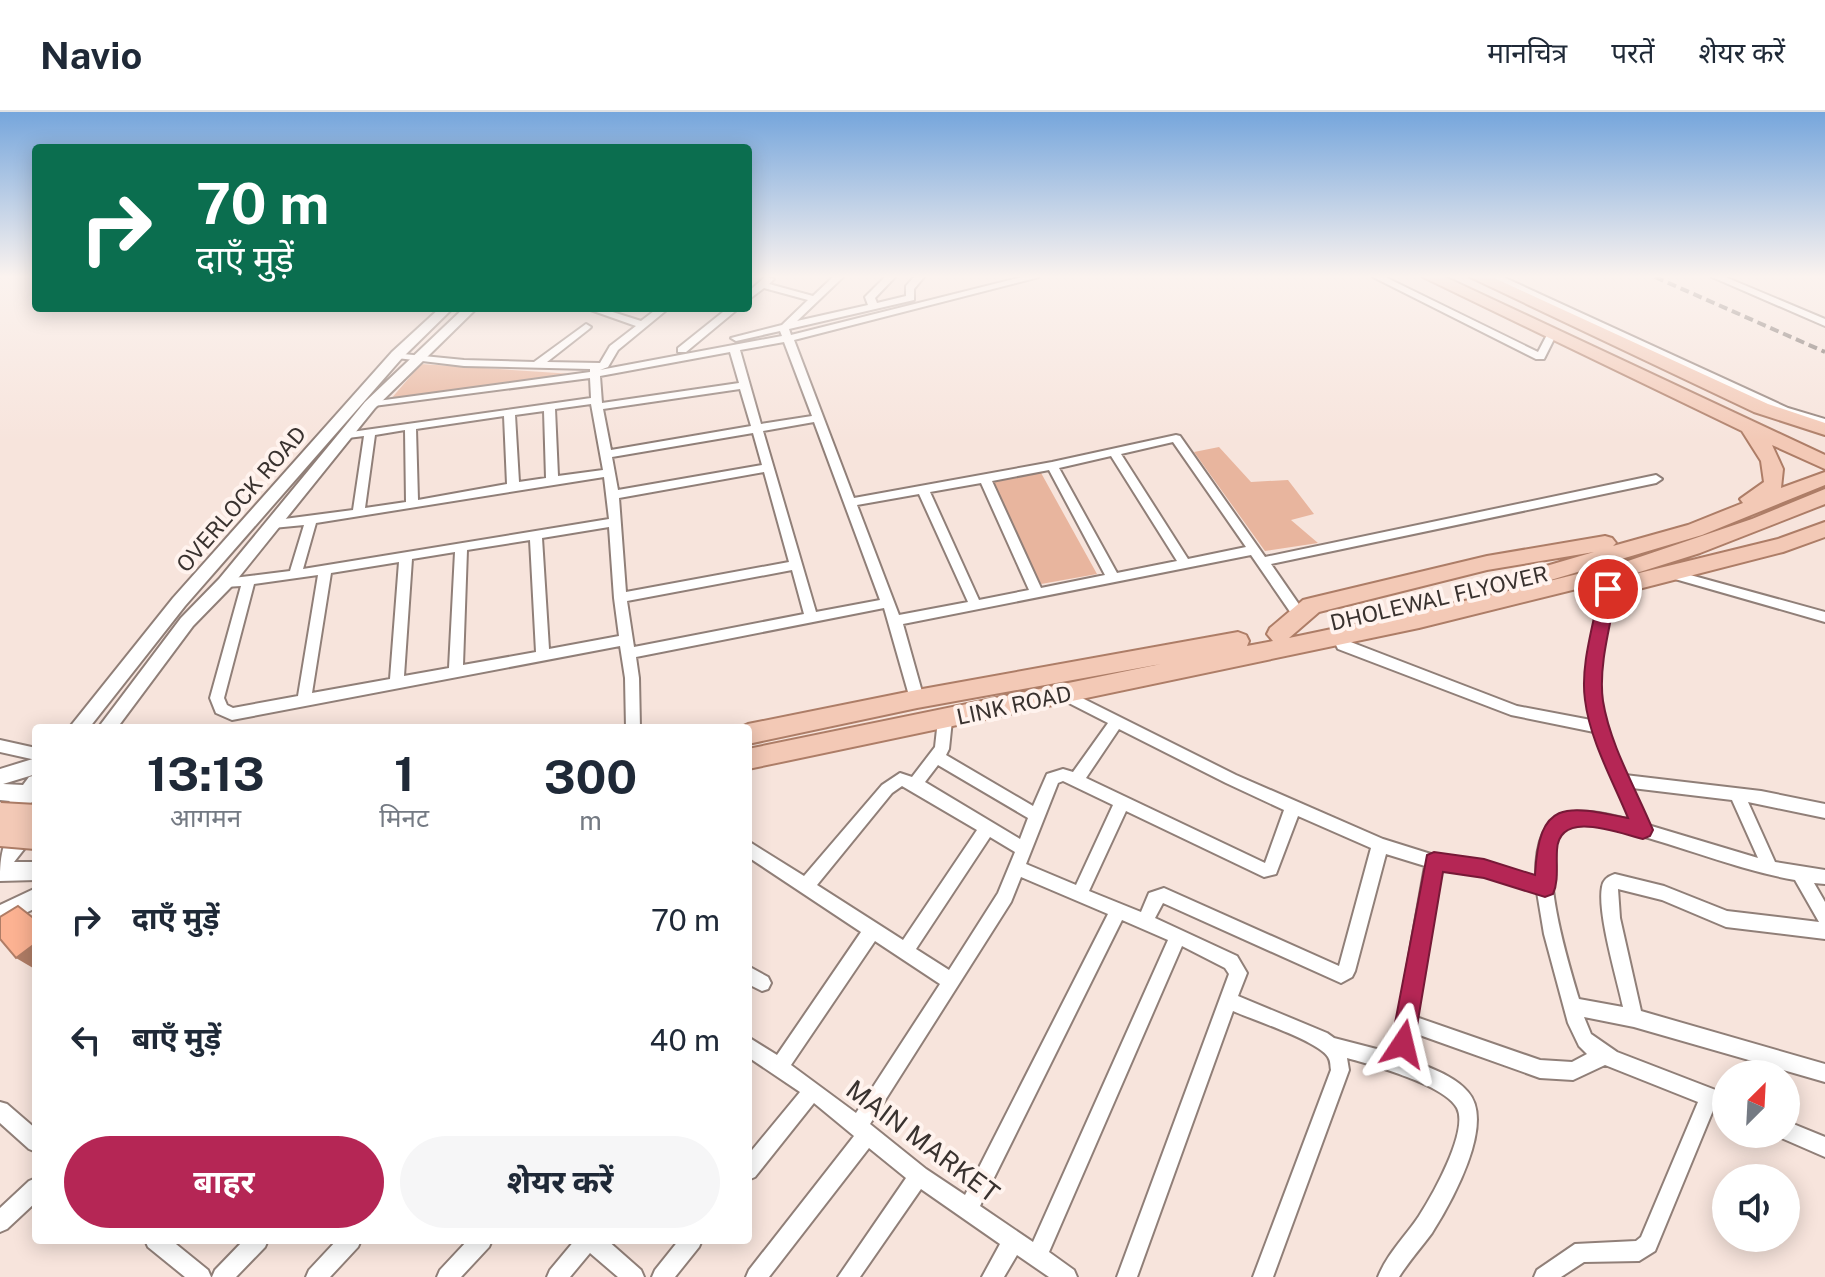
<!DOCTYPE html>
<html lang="hi">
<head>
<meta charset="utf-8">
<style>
	body { margin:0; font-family:"Public Sans","Noto Sans Devanagari",sans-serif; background:#f6f6f7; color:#1f2937; height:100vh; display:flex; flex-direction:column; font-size:30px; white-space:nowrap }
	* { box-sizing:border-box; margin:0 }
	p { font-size:26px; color:#747a83 }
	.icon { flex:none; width:44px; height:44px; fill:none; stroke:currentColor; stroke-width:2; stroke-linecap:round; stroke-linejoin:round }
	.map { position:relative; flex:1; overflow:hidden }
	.sheet { position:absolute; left:32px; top:612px; width:720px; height:520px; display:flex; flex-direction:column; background:#fff; border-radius:8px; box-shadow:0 4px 20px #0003 }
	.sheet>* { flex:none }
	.hud { position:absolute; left:32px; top:32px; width:720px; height:168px; border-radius:8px; box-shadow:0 4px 20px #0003; background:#0b6e4f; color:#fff; overflow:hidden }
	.needle { width:52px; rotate:24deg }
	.controls { position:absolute; left:1712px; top:948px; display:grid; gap:16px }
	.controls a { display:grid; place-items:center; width:88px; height:88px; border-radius:50%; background:#fff; box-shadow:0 4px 20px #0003; font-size:40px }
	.pin { position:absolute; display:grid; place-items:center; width:68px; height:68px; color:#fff; margin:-34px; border:4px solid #fff; border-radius:50%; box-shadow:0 2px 8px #0007 }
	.me { position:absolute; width:88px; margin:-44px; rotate:10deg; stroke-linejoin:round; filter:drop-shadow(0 0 6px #0008) }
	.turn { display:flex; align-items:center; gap:28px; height:168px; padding:0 32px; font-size:36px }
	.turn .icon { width:104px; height:104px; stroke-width:2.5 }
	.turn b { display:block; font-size:56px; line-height:68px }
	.eta { display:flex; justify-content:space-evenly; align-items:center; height:136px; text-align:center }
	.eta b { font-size:48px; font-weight:700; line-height:56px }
	.cta { display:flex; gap:16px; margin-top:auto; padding:16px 32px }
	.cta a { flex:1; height:92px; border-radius:48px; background:#b52655; color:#fff; font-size:32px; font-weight:700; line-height:92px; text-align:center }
	.cta a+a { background:#f6f6f7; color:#1f2937 }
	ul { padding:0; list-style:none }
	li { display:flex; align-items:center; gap:24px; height:120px; padding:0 32px }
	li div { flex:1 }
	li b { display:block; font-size:30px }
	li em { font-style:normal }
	header { display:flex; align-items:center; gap:48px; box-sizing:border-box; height:112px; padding:0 40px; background:#fff; border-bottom:2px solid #e0e1e3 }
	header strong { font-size:38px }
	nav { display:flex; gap:44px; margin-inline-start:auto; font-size:28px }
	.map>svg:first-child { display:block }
	.green { fill:#e8b59e }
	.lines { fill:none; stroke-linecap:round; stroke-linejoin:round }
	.minor-casing { stroke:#907f78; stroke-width:4 }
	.tertiary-casing { stroke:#907f78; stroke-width:4 }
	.primary-casing { stroke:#ad7d67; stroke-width:4 }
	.minor { fill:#fff; fill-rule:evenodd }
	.tertiary { fill:#fff; fill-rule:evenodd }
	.primary { fill:#f3c9b6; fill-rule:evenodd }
	.rail { stroke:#665c58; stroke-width:4; stroke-dasharray:9 5; stroke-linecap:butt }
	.primary-bridge-casing { stroke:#ad7d67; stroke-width:28; stroke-linecap:butt }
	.primary-bridge { stroke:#f3c9b6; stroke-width:24 }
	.shaded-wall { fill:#b07d66 }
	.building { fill:#fcb292; stroke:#b07d66; stroke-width:2 }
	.route { fill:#b52655; stroke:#761937; stroke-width:2 }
	.labels { text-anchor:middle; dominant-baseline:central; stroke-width:8; stroke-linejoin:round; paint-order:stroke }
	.street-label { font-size:22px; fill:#39322f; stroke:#fff3ee }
	.near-street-label { font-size:26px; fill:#39322f; stroke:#fff3ee }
</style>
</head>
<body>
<header>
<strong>Navio</strong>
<nav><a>मानचित्र</a><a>परतें</a><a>शेयर करें</a></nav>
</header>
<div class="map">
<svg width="1825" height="1165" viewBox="0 0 1825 1165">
	<rect width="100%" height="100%" fill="#f7e4dc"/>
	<path class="green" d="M421,252L573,262L390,288Z
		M1219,335L1251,370L1288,368L1314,402L1291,408L1318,431L1265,439L1194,340Z
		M1040,359L1097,462L1041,472L981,371Z"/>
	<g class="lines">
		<defs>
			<path id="minor" d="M765,165L774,167L769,172L813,184L833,165H843L797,209L868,193L865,185L885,165H895L875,186L877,191L906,184V174L914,165H924L914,177V188L789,217L791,223L1022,165H1039L794,228L854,386L1052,350L1176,323L1180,324L1265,445L1656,363L1662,367L1656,371L1271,452L1307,504L1300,509L1295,507L1251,443L903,512L924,587L922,591H912L910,587L884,496L636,545L639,566L640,616H626L625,566L620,534L232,608L216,601L210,586L241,474L225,475L219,471L225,467L290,459L304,413L273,416L267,412L269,409L353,398L364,324L348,326L342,323L344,321L591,286L590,266L366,295L365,293L370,290L590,260V257L464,254L397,246L393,245V241L464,248L534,250L586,212L591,215L589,217L547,250L600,251L610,234L636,214L585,196H600L641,209L658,196H669L618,238L608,255L600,258L782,224L780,219L736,229L731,226L782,213L808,188L764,176L748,188V180ZM784,230L812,304L761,312L740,238ZM730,240L739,271L602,291L600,264ZM740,277L751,314L611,338L603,297ZM591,292L603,358L558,364L555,297ZM544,299L546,366L519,370L515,303ZM504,304L507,372L418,388L416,317ZM814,310L880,488L816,500L763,319ZM405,318L406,390L365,396L375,323ZM753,321L762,353L618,378L612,345ZM1173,330L1246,435L1188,447L1121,342ZM1111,344L1177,449L1117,461L1059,356ZM1049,358L1105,463L1041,476L992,369ZM764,360L789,450L626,480L619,386ZM604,365L609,407L303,457L316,411ZM981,371L1029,478L979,488L930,380ZM919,382L968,490L899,503L857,393ZM609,415L614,486L619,524L549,537L542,426ZM530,428L536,540L463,553L467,438ZM455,440L449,556L404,564L412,447ZM399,450L390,567L312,581L331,461ZM792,458L804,502L634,535L627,489ZM318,463L298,584L233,596L227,593L224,586L254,472Z
				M1373,165H1385L1538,240L1549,219L1557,221L1544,247H1536Z
				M1491,165H1503L1788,296L1825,307V313L1780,300Z
				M1712,165H1725L1825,207V214Z
				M728,196H739L686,240H678V236Z
				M1672,458L1825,500V510L1668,465L1666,462L1668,459Z
				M1608,472L1614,477C1610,509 1599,542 1600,575C1601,606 1613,635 1625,663L1761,679L1825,692V706L1748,690L1775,750L1825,758V772L1814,771L1825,790V827L1726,815L1662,788L1618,777L1620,806L1641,899L1825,952V970L1634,915L1584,905L1591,922L1617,940L1726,982V1000L1714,996L1655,1139L1639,1149L1584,1150L1561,1165H1534L1537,1158L1575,1132L1636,1129L1641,1125L1698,990L1605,953L1573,968L1540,966L1414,921L1409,947C1429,956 1454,963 1468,980C1496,1011 1451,1091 1432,1121C1421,1136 1409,1149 1399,1165H1378C1387,1142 1405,1125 1419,1104C1432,1084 1469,1019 1457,996C1445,973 1373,953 1347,946L1349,958L1273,1165H1253L1331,958C1330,952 1331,950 1328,945C1318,929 1253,908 1233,899L1137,1165H1117L1229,862L1225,856L1182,834L1049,1140L1074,1158L1077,1165H1049L1017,1143L1004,1165H982L1000,1132L921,1077L860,1165H838L906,1066L869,1036L769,1165H746L749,1158L854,1024L814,991L755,1065L748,1068V1043L800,980L748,945V925L777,943L861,820L748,745V729L804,764L882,673L900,661L912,665L935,635L938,608L940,604H950L952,608L949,637L946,643L1033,694L1047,662L1063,657L1073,660L1108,611L1061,587L1059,583L1061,579L1066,578L1236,663L1383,727L1434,743L1484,750L1536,765C1535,692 1571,692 1631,708L1594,620L1511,603L1338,537L1336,533L1338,529H1348L1517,594L1591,608C1581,563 1595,521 1602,477ZM1119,617L1226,671L1284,698L1265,751L1086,666ZM938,653L1028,706L1020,727L925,670ZM1063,669L1113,693L1076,773L1026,752L1058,671ZM902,674L977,718L903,828L817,773L892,681ZM1632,676L1732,688L1758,746L1648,713ZM1126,699L1264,765L1276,762L1298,704L1371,736L1339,854L1164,776L1149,781L1141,800L1089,779ZM1579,711C1653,720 1721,755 1795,768L1819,810L1727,799L1664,774L1615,762C1609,764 1603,767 1602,775C1597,801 1617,867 1623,895L1579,887C1570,856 1530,733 1567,714C1568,713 1578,712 1579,711ZM990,725L1015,740L998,781L949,858L916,837ZM1386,742L1425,754L1392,941L1334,926L1327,921L1238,884L1247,861L1237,844L1155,806L1163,791L1341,871L1352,865L1355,859ZM1441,758L1484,764L1537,780L1544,822L1568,911L1579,934L1587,942L1572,950L1540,948L1416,905ZM1021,765L1108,802L965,1083L926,1057L870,1012L1011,790ZM1122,808L1168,828L1033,1130L980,1094ZM875,829L940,872L856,1001L791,953Z
				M0,628L36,636V648L0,640Z
				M748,854L768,865L771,871L768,877L762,879L748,872Z
				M0,990L7,992L36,1017V1040L29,1037L0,1011Z
				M1786,1009L1825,1025V1045L1779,1025L1778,1022H1786Z
				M36,1066V1090L7,1117L0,1120V1096L29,1069Z
				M145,1128H171L208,1158L211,1165H185L148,1135Z
				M244,1128H268L265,1135L236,1165H212L215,1158Z
				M337,1128H361L358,1135L330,1165H306L309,1158Z
				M468,1128H492L489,1135L461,1165H437L440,1158Z
				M575,1128H607L641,1158L644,1165H618L590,1141L570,1165H547L550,1158Z
				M679,1128H702L699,1135L675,1165H652L655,1158Z"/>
			<path id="tertiary" d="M440,196H453L402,246L185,494L89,616H69L173,486L392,240Z
				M464,196H477L375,296L231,475L193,514L117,616H98L181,506L219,467L365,290Z
				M36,646V662L3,672L23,673L29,665L36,663V689L32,690L11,716L0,717V700L10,689L0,688V657Z
				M29,707L36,710V722L14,750H36V768L0,769C0,745 2,717 29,707Z
				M36,776V796L0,813V793Z"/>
			<path id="primary" d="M1423,165H1445L1825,343V357L1772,333L1783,357L1781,376L1825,360V373L1702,423L1544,470L1536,467L1533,462L1536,457L1594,440L1487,458L1319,500L1289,526L1488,484L1622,451L1752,407L1825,377V392L1700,441L1627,464L1778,427L1825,410V425L1783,440L1623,481L1615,478L1612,473L1617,467L1419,516L748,657V637L1161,552L917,596L748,632V616H739L748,612L917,578L1238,520L1246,523L1249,529L1247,534L1273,529L1267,522L1270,516L1303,488L1311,486L1487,444L1605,424L1612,426L1616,431L1613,434L1688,413L1743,391L1740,387L1764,370L1761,349L1742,319Z
				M1470,165H1492L1768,292L1825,311V323L1754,300Z"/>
		</defs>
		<use href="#minor" class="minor-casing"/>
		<use href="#tertiary" class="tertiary-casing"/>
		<use href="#primary" class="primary-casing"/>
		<use href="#minor" class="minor"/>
		<use href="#tertiary" class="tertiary"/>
		<use href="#primary" class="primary"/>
		<path class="rail" d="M1655,165L1825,240"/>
		<defs>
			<path id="primary-bridge" d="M0,703L36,705
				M0,722L36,725"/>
		</defs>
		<use href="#primary-bridge" class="primary-bridge-casing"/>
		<use href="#primary-bridge" class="primary-bridge"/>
	</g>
	<path class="shaded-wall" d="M36,831V854L33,856L16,846Z"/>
	<path class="building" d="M18,794L36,808V831L16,846L0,827V805Z"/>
	<linearGradient id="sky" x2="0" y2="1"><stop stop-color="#76a6dc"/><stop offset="0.5" stop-color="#fbf3ef"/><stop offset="1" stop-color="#fbf3ef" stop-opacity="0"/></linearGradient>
	<rect width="1825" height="329" fill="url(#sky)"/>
	<path class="route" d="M1608,471L1617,477C1611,511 1598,554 1603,589C1610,633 1636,677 1653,718L1650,724L1643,727C1618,721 1559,697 1557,738C1556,752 1559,769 1553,782L1545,785L1484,766L1443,760L1414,932L1411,940L1403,944L1394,940L1391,932L1427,743L1434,740L1484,747L1535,763C1539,687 1565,693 1628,706C1613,669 1590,629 1585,588C1580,553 1594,511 1600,477Z"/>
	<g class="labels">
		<g class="street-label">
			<text transform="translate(241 387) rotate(-49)">OVERLOCK ROAD</text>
			<text transform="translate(1439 486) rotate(-13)">DHOLEWAL FLYOVER</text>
			<text transform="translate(1014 593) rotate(-12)">LINK ROAD</text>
		</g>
		<g class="near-street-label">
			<text transform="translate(923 1029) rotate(37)">MAIN MARKET</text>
		</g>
	</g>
</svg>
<div class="controls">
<a><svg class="needle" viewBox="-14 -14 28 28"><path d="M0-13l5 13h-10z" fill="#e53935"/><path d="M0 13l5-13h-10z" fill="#747a83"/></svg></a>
<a><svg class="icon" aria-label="sound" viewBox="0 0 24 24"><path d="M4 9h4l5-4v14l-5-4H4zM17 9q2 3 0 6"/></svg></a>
</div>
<div class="pin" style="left:1608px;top:477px;background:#d93025"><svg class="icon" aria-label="arrive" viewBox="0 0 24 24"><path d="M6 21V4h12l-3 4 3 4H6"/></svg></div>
<svg class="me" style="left:1403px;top:932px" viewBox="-20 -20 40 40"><path d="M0-17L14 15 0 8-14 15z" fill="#b52655" stroke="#fff" stroke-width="4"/></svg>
<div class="hud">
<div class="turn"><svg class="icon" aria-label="right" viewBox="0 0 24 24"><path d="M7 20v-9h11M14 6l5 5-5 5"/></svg><div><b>70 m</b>दाएँ मुड़ें</div></div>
</div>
<section class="sheet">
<div class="eta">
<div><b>13:13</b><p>आगमन</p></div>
<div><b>1</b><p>मिनट</p></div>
<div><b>300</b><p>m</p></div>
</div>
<ul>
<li><svg class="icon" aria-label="right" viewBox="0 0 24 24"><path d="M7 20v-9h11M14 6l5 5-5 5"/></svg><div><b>दाएँ मुड़ें</b></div><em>70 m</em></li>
<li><svg class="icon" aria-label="left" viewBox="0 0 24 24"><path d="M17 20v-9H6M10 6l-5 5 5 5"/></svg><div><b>बाएँ मुड़ें</b></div><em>40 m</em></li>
</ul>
<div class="cta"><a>बाहर</a><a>शेयर करें</a></div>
</section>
</div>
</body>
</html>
